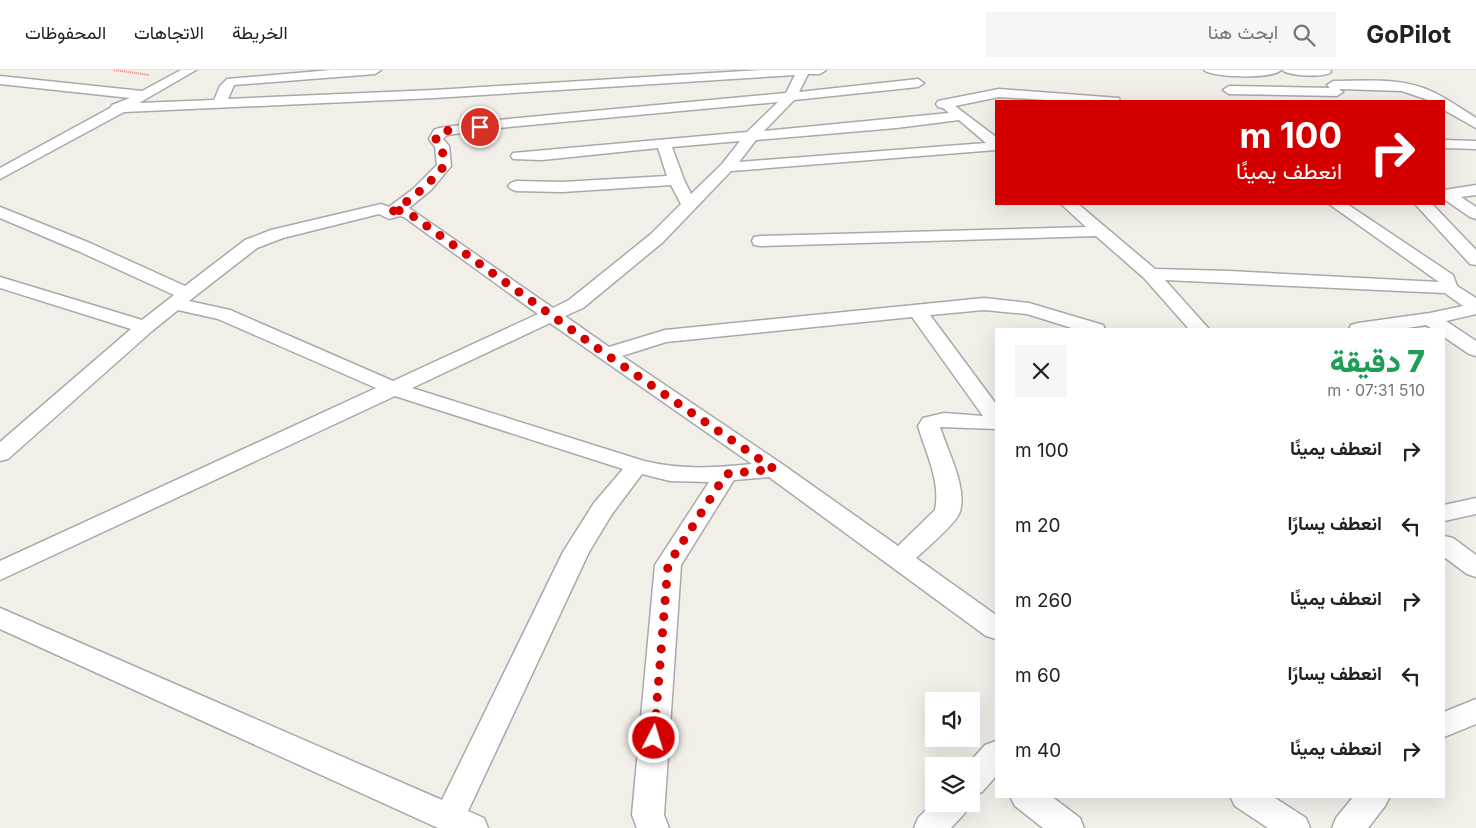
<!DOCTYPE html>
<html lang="ar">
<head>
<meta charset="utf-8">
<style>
	body { margin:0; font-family:Inter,Vazirmatn,sans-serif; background:#f6f6f6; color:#222; direction:rtl; height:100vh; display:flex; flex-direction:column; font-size:19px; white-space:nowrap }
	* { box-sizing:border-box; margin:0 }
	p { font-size:16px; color:#767676 }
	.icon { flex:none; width:28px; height:28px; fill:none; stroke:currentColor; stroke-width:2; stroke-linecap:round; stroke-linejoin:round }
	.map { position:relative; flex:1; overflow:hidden; direction:ltr }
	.sheet { position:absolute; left:995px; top:258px; width:450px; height:470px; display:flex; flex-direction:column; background:#fff; border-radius:0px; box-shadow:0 5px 20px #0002; direction:rtl }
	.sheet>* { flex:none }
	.hud { position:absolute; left:995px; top:30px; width:450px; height:105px; border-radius:0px; box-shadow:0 5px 20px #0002; direction:rtl; background:#d40000; color:#fff; overflow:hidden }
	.controls { position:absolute; left:925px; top:622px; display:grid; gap:10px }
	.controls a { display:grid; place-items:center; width:55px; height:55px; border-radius:0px; background:#fff; box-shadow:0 5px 20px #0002; font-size:25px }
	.pin { position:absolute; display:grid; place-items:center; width:42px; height:42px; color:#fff; margin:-21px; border:2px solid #fff; border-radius:50%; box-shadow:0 1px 5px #0007 }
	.me { position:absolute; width:55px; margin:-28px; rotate:5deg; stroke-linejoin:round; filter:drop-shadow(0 0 4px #0008) }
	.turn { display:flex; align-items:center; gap:18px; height:105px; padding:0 20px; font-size:22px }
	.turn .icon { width:65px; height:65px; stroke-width:2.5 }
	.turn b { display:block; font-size:35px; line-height:42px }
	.round { display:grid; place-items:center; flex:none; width:52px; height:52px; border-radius:0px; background:#f6f6f6 }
	.headline { display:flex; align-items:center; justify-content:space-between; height:85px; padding:0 20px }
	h1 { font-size:30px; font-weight:800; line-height:38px; color:#1e9e55 }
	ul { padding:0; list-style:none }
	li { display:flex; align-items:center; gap:15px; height:75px; padding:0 20px }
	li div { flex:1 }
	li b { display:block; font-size:19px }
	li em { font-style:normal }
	header { display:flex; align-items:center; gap:30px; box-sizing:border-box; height:70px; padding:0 25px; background:#fff; border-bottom:1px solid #e0e0e0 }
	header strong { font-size:24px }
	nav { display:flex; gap:28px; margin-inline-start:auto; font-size:18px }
	.search { width:350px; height:45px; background:#f6f6f6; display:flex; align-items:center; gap:12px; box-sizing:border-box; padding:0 18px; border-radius:0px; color:#767676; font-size:19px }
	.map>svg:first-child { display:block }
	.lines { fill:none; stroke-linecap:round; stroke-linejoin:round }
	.minor-casing { stroke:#a9a9a9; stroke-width:3 }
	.path { stroke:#fa8072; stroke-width:2; stroke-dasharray:1 1; stroke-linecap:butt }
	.minor { fill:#fff; fill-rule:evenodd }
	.route { stroke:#d40000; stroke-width:9; stroke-dasharray:0 16.2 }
</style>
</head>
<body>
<header>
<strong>GoPilot</strong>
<div class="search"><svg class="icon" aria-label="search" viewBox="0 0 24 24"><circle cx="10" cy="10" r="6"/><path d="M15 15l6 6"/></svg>ابحث هنا</div>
<nav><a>الخريطة</a><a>الاتجاهات</a><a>المحفوظات</a></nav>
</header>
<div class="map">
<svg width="1476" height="758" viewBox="0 0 1476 758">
	<rect width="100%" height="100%" fill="#f2efe9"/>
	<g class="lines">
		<defs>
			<path id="minor" d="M181,0H196L139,33L214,30L220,16L227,9L331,0H381L375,4L234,15L228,29L434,20L761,0H826L820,4H808L799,22L918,9L924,13L918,17L794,30L764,61L949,43L943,38L938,37L936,34L938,31L999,19L1119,28L1120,31H1062L999,27L955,36L996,67V80L731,101L663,172L583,238L565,246L609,277L665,260L984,228L1029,233L1103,255L1105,259H1075L1027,244L984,240L930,245L996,334V359L940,357C947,380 969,420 959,444C954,455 926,479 916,488L996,545V569L986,566L769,407L734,410L681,495L664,745L669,758H637L632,745L655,495L709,412L670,411L642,404L612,444L589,482L468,741L484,748L488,758H438L0,559V538L442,730L563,482L594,433L623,399L395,326L0,510V491L376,318L218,249L178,240L152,261L8,389L0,391V372L131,259L0,218V207L142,250L174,225L78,181L0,148V137L90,173L185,216L245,170L271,160L381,134L389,137L413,119L437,95L435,77L429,69L434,60L439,58L498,50L786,23L795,5L434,28L124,42L0,109V98L110,38L112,35L130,28L0,14V6L142,21ZM778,32L747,62L513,83L511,86L513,89L542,90L658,78L667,106L562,112L516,111L511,113L508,116L511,119L516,121L562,122L671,115L681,134L651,164L569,230L553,238L409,138L431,120L451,96L449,76L443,69L447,65L498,58ZM959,50L986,73L739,92L756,70L896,58ZM740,71L722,94L691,124L684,110L672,77ZM379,144L389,149L400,146L404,147L538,244L393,311L230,240L189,231L257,178L283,168ZM912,247L983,346L944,343L923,348L918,356C926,384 941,411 935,440L898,476L782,394L622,286L666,272ZM550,253L752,394C713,398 682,400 644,391L412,318Z
				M1204,0H1281C1273,9 1212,8 1204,0Z
				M1282,0H1330L1331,2C1325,8 1288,6 1282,0Z
				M1333,11C1366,11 1402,7 1433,22C1448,29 1462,39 1476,48V58L1444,40V31H1431L1402,21L1339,19L1343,22L1337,26L1229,24L1223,20L1229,16L1330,18L1327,15Z
				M1444,70L1476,71V79L1444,78Z
				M1476,115V125L1461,127L1476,137V149L1470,147L1444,129V120Z
				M1061,134H1078L1155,199L1229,201L1439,212L1329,134H1347L1453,205L1457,216L1476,228V244L1446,251L1476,271V286L1469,284L1444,267V259H1432L1426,255L1401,259H1349L1351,255L1358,253L1430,243L1463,236L1445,223L1165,210L1209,259H1189L1144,208L1096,166L760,176L754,175L752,171L754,167L760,166L1086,157Z
				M1415,134H1432L1476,180V195L1470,194Z
				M1476,428V444L1444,451V435Z
				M1444,466L1453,468L1476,485V507L1467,504L1444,487Z
				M1476,629V654L1444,667V642Z
				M996,671V706L982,722L971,726V696H966L985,675Z
				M1010,726H1051L1080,748L1084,758H1043L1015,736Z
				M1230,726H1272L1306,748L1310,758H1268L1235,736Z
				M1354,726H1390L1385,736L1368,758H1332L1336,748Z
				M934,732V734H969L964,744L951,758H914L918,748Z"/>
		</defs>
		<use href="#minor" class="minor-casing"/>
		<path class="path" d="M114,0L149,5"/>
		<use href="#minor" class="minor"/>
	</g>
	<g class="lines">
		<path class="route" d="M480,57L444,61L436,66V69L442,76L444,96C428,116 410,130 389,144L401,140L410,144L607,285L774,399L726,404L668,495L654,668"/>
	</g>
</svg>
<div class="controls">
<a><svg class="icon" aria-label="sound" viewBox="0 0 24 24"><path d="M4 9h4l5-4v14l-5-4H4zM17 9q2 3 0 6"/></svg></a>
<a><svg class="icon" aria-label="layers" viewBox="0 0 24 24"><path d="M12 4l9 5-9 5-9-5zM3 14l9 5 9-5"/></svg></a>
</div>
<div class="pin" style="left:480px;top:57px;background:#d93025"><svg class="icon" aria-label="arrive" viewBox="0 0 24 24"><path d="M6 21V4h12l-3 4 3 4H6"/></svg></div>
<svg class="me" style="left:654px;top:668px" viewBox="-20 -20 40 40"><circle r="17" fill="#d40000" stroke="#fff" stroke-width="3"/><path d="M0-11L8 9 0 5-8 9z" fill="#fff"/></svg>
<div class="hud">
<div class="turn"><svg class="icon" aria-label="right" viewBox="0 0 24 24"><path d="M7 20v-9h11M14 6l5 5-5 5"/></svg><div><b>100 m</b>انعطف يمينًا</div></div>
</div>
<section class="sheet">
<div class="headline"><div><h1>7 دقيقة</h1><p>510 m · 07:31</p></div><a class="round"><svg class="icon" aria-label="close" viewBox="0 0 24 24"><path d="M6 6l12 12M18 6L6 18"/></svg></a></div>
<ul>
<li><svg class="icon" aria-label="right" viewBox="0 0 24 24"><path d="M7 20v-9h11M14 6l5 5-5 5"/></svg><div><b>انعطف يمينًا</b></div><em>100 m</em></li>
<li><svg class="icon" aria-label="left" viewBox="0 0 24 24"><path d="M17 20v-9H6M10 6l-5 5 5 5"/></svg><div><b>انعطف يسارًا</b></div><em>20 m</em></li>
<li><svg class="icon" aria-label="right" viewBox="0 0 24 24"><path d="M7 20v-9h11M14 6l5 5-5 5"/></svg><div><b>انعطف يمينًا</b></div><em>260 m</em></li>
<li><svg class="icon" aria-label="left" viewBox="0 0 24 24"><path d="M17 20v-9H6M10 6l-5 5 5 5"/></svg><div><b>انعطف يسارًا</b></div><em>60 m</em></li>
<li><svg class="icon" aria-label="right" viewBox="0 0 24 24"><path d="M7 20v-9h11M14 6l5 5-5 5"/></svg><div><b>انعطف يمينًا</b></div><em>40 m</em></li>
</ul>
</section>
</div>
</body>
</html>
